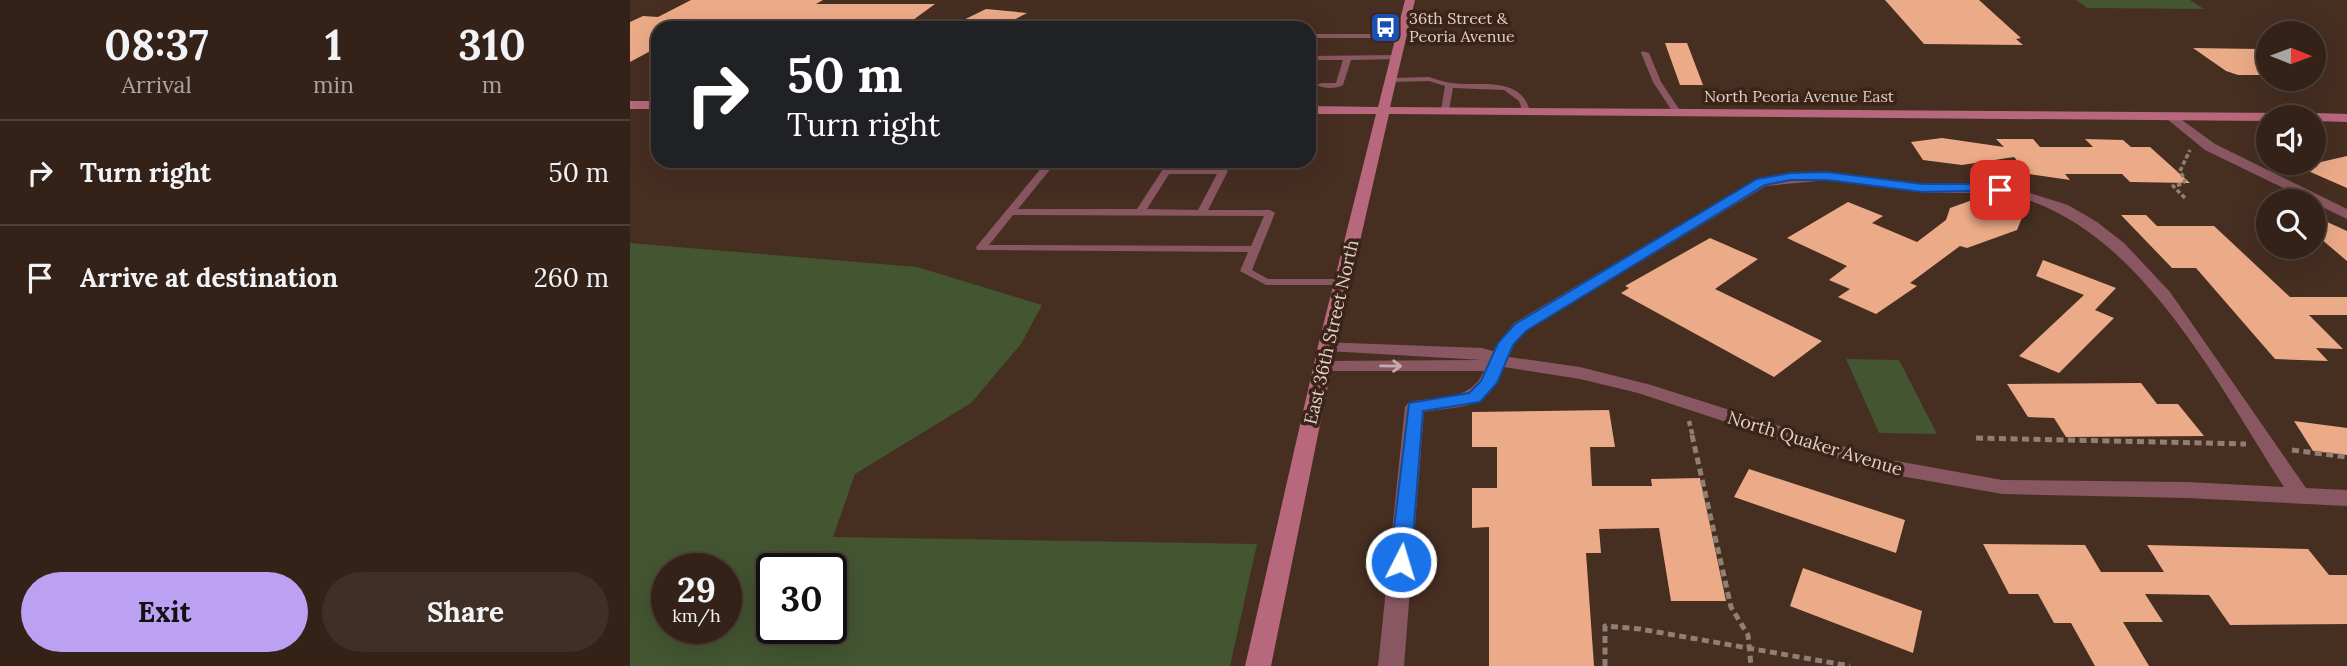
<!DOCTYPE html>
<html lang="en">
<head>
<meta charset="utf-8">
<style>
	body { margin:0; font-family:Lora,serif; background:#3f2f26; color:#f1f3f6; height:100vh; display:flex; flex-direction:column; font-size:26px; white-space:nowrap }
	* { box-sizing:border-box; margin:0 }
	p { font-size:23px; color:#a9a4a2 }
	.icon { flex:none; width:38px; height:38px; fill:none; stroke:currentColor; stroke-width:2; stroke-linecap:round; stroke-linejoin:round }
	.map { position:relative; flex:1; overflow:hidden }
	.panel { display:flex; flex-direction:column; background:#342219; width:630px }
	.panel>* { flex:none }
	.guide { position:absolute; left:21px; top:21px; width:665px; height:147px; border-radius:21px; box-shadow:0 7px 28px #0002,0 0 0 2px #4e3f38; background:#202124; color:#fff; overflow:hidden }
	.needle { width:46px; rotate:91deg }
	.tools { position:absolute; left:1626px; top:21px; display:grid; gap:14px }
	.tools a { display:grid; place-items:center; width:70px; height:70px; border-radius:50%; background:#342219; box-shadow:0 7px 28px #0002,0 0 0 2px #4e3f38; font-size:35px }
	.speed { position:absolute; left:21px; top:553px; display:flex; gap:14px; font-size:35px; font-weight:700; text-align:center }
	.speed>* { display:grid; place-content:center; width:91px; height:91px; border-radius:50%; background:#342219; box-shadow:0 7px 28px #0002,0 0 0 2px #4e3f38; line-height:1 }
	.speed small { font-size:18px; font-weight:400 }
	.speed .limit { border:4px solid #111; border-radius:10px; background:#fff; color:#111 }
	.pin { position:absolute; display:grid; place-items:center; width:60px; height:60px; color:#fff; margin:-30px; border-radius:14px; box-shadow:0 4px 10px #0006 }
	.me { position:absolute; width:77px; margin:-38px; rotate:5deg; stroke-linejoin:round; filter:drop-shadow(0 0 5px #0008) }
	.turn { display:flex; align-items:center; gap:24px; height:147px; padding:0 21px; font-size:32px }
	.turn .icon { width:91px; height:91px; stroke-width:2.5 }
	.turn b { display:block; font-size:49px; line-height:60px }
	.eta { display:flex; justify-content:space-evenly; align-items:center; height:119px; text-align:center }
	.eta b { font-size:42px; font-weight:700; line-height:49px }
	.primary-button { display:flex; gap:14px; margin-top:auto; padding:14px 21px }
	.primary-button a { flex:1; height:80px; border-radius:42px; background:#bca0f2; color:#111; font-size:28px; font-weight:700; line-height:80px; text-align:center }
	.primary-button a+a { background:#3f2f26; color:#f1f3f6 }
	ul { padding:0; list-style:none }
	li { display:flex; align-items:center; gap:21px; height:105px; padding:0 21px; border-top:2px solid #4e3f38 }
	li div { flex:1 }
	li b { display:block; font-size:26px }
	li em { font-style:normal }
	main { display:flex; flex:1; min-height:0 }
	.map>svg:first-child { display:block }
	.green { fill:#435531; fill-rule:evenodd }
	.building { fill:#ecab88 }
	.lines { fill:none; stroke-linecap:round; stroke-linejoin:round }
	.path-far2 { stroke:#927f74; stroke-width:3.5; stroke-dasharray:4.5 2.5; stroke-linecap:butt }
	.path-far1 { stroke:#927f74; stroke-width:4.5; stroke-dasharray:5 3.5; stroke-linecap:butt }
	.path { stroke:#927f74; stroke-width:5; stroke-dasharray:7 4.5; stroke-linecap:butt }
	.service { fill:#895762; fill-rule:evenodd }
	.minor { fill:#895762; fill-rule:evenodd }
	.secondary { fill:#b7687c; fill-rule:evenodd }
	.oneway { stroke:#c5aca9 }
	.route { fill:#1a73e8; stroke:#114b97; stroke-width:2 }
	.labels { text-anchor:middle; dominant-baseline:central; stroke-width:7; stroke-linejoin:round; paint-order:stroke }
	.far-poi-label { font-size:16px; fill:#dfd0c8; stroke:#3b2417; text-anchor:start }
	.far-street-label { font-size:16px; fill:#dfd0c8; stroke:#3b2417 }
	.street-label { font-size:18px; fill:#dfd0c8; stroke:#3b2417 }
</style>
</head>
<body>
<main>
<section class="panel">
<div class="eta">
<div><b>08:37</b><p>Arrival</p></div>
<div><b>1</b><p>min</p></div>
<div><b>310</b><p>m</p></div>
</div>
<ul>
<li><svg class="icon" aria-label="right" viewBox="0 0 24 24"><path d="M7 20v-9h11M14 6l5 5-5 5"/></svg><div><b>Turn right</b></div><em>50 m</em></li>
<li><svg class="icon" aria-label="arrive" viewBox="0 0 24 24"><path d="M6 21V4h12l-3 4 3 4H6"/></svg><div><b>Arrive at destination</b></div><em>260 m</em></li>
</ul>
<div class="primary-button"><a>Exit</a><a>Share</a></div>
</section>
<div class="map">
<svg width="1717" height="666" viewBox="0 0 1717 666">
	<rect width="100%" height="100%" fill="#462e21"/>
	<path class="green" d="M1446,0H1560L1574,9L1457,8Z
		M0,243L287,267L412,305L391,344L341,403L225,474L203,537L627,544L600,666H0ZM37,569H96V628H37ZM142,569H201V628H142Z
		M1216,359L1269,360L1307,434L1249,433Z"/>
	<path class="building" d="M61,0H193L186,4H305L272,28H28V47L0,62V22L13,16L28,17Z
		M1255,0H1349L1391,38L1386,39L1393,45L1294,44Z
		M356,9L397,13L368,28H317Z
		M1035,43H1057L1073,85H1050Z
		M1563,48L1628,49L1638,55V75H1608L1596,71Z
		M1312,138L1374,147L1366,139H1403L1410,147H1463L1455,139L1493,140L1501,147H1520L1560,183L1500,182L1492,174H1435L1440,180L1399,174L1384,157L1332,165L1293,160L1281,142Z
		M1717,156V188L1669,167Z
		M1348,198L1393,215L1387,230L1337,248L1330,246L1280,283L1287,286L1246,314L1208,297L1220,289L1199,280L1217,266L1157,238L1218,202L1253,216L1242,223L1287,242L1316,220L1320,208Z
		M1491,215H1516L1527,226H1584L1660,297H1717V315H1679L1713,349L1686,348L1698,361L1645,359L1566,268H1542Z
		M1684,216L1717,231V261L1684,233Z
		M1080,238L1128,259L1085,289L1192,341L1144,377L991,293L999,288L995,286Z
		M1413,260L1486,288L1465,310L1484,318L1429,373L1389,356L1454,295L1406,276Z
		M1511,383L1527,404H1548L1574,436L1436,437L1424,418L1398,417L1377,384Z
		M979,410L985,447H960L962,486H1022L1021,479L1070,478L1096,601H1041L1029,528L969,529L971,553H956L964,666H859V527L842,528V488H867V447H842V412Z
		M1664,421L1717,428V455L1683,451Z
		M1119,469L1275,520L1266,553L1104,497Z
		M1353,544L1455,545L1471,572H1534L1517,545L1678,549L1699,575H1717V624L1600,625L1579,595L1515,594L1533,622H1493L1519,666H1465L1441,623H1424L1408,594H1379Z
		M1173,568L1292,611L1283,653L1160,606Z"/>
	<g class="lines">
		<path class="path-far2" d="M1555,198L1543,186L1553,184L1555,180L1550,171L1560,150"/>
		<path class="path-far1" d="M1059,421L1063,437"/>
		<path class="path" d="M1062,435L1101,607L1118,635L1121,666
			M1346,438L1616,444
			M1662,450L1717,457
			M975,666V626L1010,629L1220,666"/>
		<path class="service" d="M679,34H771L775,36L771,38H679Z
			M1012,51L1019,53L1031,82L1051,112L1050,114H1044L1023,82L1011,53Z
			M766,55H769V59L721,60L713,85C707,89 693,89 687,85L691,83H706L713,60H679V56Z
			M799,77C806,79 814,82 821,83C850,87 890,75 900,111L893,113L889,101L874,90L823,88L819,110L815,113L811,110L815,86L799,81L761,82L757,80L761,78Z
			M417,161H427L388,209H507L533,169H596L598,171L578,210H640L645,213L622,270L638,279H712L718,282L712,285H636L610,271L618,252L347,250L346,248L347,246ZM539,174H587L568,210L517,209ZM383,215L634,216L621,246L359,245Z"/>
		<path class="minor" d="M1541,112L1585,144L1717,209V219L1575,150L1537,119L1535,116Z
			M1199,172L1290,184L1387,189L1438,205L1467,222L1494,243L1540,292L1676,488L1717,490V506L1557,498L1372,494L1248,472L1008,393L950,379L874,367C855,411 837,405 794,412L774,666H748L775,407L778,403L785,401C814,396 841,400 854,371H693L687,369L684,365L687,361L852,360L697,351L691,350L688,346L691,342L852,348L863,351L884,323L1127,179ZM1199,180C1230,182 1261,190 1293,192C1327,195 1365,189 1398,200C1515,239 1590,388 1654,487L1557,482L1372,480L1250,458L1021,385L950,367L879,357L884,345L896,331L1136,186Z"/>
		<path class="secondary" d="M775,0H785L760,107L1659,113L1665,117H1638V121L759,114L706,346L641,666H615L688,346L746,114H679V106L748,107Z
			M0,101H28V109H0Z
			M1684,113L1717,114V122L1684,121V117H1678Z"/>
	</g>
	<defs><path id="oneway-shaft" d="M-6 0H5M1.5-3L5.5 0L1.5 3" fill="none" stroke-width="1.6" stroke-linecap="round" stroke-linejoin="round" transform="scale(1.75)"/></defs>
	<use class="oneway" href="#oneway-shaft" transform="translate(761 366) rotate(1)"/>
	<path class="route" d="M1197,172L1292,184H1338L1370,187L1376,190L1370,194L1338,191L1292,192L1197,180H1161L1135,185L896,331L883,345L867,383L850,402L793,411L781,562L778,568L771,570L763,568L760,562L779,403L839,393L851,381L868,343L885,324L1127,179L1161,173Z"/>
	<defs>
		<symbol id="bus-square" viewBox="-11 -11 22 22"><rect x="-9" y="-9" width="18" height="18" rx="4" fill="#1a4fb4" stroke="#3b2417"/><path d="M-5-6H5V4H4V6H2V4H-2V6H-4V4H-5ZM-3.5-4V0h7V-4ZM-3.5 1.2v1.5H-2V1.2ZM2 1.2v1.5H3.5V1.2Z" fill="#fff"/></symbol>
	</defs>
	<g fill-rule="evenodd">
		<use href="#bus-square" x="738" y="10" width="35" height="35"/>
	</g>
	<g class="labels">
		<g class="far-poi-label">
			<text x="779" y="18">36th Street &amp;<tspan x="779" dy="18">Peoria Avenue</tspan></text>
		</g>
		<g class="far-street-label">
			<text x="1169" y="96">North Peoria Avenue East</text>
		</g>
		<g class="street-label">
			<text transform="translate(701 332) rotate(-77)">East 36th Street North</text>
			<text transform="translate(1185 443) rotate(17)">North Quaker Avenue</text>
		</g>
	</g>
</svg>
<div class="tools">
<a><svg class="needle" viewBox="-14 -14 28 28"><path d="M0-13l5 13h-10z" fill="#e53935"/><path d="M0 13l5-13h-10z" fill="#a9a4a2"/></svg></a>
<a><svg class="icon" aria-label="sound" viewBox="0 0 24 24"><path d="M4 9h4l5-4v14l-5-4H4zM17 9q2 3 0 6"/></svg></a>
<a><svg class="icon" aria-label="search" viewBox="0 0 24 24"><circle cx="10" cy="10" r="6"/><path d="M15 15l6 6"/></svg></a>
</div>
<div class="speed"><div>29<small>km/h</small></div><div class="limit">30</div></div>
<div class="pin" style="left:1370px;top:190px;background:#d93025"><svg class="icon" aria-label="arrive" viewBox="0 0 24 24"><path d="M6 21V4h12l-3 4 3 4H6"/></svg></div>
<svg class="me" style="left:771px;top:562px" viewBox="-20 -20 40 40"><circle r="17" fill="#1a73e8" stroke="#fff" stroke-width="3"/><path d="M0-11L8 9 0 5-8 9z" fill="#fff"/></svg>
<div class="guide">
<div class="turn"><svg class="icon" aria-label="right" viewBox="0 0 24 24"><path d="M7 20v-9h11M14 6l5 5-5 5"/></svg><div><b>50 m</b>Turn right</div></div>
</div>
</div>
</main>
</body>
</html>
